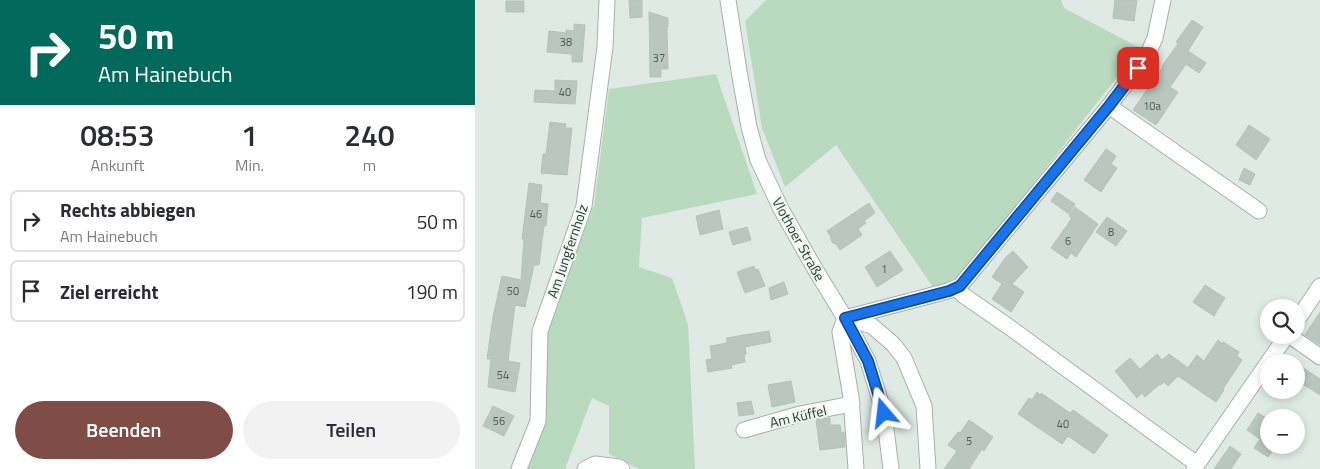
<!DOCTYPE html>
<html lang="de">
<head>
<meta charset="utf-8">
<style>
	body { margin:0; font-family:"Titillium Web",sans-serif; background:#f2f2f3; color:#2b2b33; height:100vh; display:flex; flex-direction:column; font-size:19px; white-space:nowrap }
	* { box-sizing:border-box; margin:0 }
	p { font-size:16px; color:#7c7c81 }
	.icon { flex:none; width:28px; height:28px; fill:none; stroke:currentColor; stroke-width:2; stroke-linecap:round; stroke-linejoin:round }
	.map { position:relative; flex:1; overflow:hidden }
	.drawer { display:flex; flex-direction:column; background:#fff; width:475px }
	.drawer>* { flex:none }
	.top-card { background:#00695c; color:#fff; overflow:hidden }
	.fabs { position:absolute; left:785px; top:299px; display:grid; gap:10px }
	.fabs a { display:grid; place-items:center; width:45px; height:45px; border-radius:50%; background:#fff; box-shadow:0 2px 8px #0003; font-size:25px }
	.pin { position:absolute; display:grid; place-items:center; width:42px; height:42px; color:#fff; margin:-21px; border-radius:10px; box-shadow:0 2px 8px #0006 }
	.me { position:absolute; width:55px; margin:-28px; rotate:343deg; stroke-linejoin:round; filter:drop-shadow(0 0 4px #0008) }
	.turn { display:flex; align-items:center; gap:18px; height:105px; padding:0 15px; font-size:22px }
	.turn .icon { width:65px; height:65px; stroke-width:2.5 }
	.turn b { display:block; font-size:35px; line-height:42px }
	.eta { display:flex; justify-content:space-evenly; align-items:center; height:85px; text-align:center }
	.eta b { font-size:30px; font-weight:600; line-height:35px }
	.primary-button { display:flex; gap:10px; margin-top:auto; padding:10px 15px }
	.primary-button a { flex:1; height:58px; border-radius:30px; background:#804c47; color:#fff; font-size:20px; font-weight:600; line-height:58px; text-align:center }
	.primary-button a+a { background:#f2f2f3; color:#2b2b33 }
	ul { padding:0; list-style:none }
	li { display:flex; align-items:center; gap:15px; height:62px; margin:0 10px 8px; padding:0 5px; border:2px solid #e1e1e2; border-radius:8px }
	li div { flex:1 }
	li b { display:block; font-size:19px }
	li em { font-style:normal }
	main { display:flex; flex:1; min-height:0 }
	.map>svg:first-child { display:block }
	.green { fill:#badac0 }
	.building { fill:#b9c7c0; stroke:#b3c3bb }
	.lines { fill:none; stroke-linecap:round; stroke-linejoin:round }
	.minor-casing { stroke:#a3b1ab; stroke-width:17 }
	.minor { stroke:#fff; stroke-width:15 }
	.route-casing { stroke:#114b97; stroke-width:12 }
	.route { stroke:#1a73e8; stroke-width:9 }
	.labels { text-anchor:middle; dominant-baseline:central; stroke-width:4; stroke-linejoin:round; paint-order:stroke }
	.number-label { font-size:11px; fill:#485c55 }
	.street-label { font-size:14px; fill:#223931; stroke:#f0f7f3 }
</style>
</head>
<body>
<main>
<section class="drawer">
<div class="top-card">
<div class="turn"><svg class="icon" aria-label="right" viewBox="0 0 24 24"><path d="M7 20v-9h11M14 6l5 5-5 5"/></svg><div><b>50 m</b>Am Hainebuch</div></div>
</div>
<div class="eta">
<div><b>08:53</b><p>Ankunft</p></div>
<div><b>1</b><p>Min.</p></div>
<div><b>240</b><p>m</p></div>
</div>
<ul>
<li><svg class="icon" aria-label="right" viewBox="0 0 24 24"><path d="M7 20v-9h11M14 6l5 5-5 5"/></svg><div><b>Rechts abbiegen</b><p>Am Hainebuch</p></div><em>50 m</em></li>
<li><svg class="icon" aria-label="arrive" viewBox="0 0 24 24"><path d="M6 21V4h12l-3 4 3 4H6"/></svg><div><b>Ziel erreicht</b></div><em>190 m</em></li>
</ul>
<div class="primary-button"><a>Beenden</a><a>Teilen</a></div>
</section>
<div class="map">
<svg width="845" height="469" viewBox="0 0 845 469">
	<rect width="100%" height="100%" fill="#e0eae5"/>
	<path class="green" d="M291,0H586L589,8L665,48L486,276L459,289L361,145L310,187L287,128L270,21Z
		M241,74L282,194L167,218L164,267L197,278L213,324L220,469H164L134,454V406L117,398L90,469H52L72,328L119,205L134,89Z"/>
	<path class="building" d="M154,0H167V17L155,18Z
		M640,0H662L659,21L638,18Z
		M31,1H49V12H31Z
		M174,12L193,18V27H192L193,69H186V77H175Z
		M717,20L728,27L713,51L731,63L724,73L711,64L695,87L703,92L681,125L658,110L688,67L687,66L703,44L701,42Z
		M99,24L110,25L107,62H97V54L72,52L74,31L91,33V30L99,31Z
		M80,80L102,81L100,104L59,102L60,90L80,91Z
		M75,122L91,124L90,128H97L92,175L66,173L68,154H71Z
		M774,125L795,139L781,160L761,145Z
		M631,149L641,156L636,164L642,168L626,192L609,180Z
		M769,168L780,174L775,185L764,180Z
		M54,183L67,185L65,203L73,204L71,226H69L64,265H59L50,307L40,305L33,361L45,363L40,392L13,387L16,359H12L18,317L27,276L46,280L49,239H47Z
		M582,192L600,204L594,214L576,201Z
		M394,203L400,213L389,221L391,223L383,229L387,235L365,250L361,244L358,243L356,240V237L352,231Z
		M600,207L623,224L601,257L596,253L592,259L576,248L597,218L594,216Z
		M244,210L248,229L225,235L221,216Z
		M632,217L652,231L641,246L621,232Z
		M272,227L276,240L258,245L254,232Z
		M415,251L428,270L402,287L390,267Z
		M538,251L553,267L537,284L549,292L536,312L517,299L527,284L517,277L531,257Z
		M279,266L280,270L283,269L290,286L270,293L262,272Z
		M309,282L313,294L296,300L294,288Z
		M730,285L750,298L739,316L718,302Z
		M845,312V345L830,335Z
		M294,331L296,342L270,347L271,354L269,355L270,362L256,365L257,368L233,372L231,360L237,359L235,346L252,343L251,338Z
		M743,340L748,344V342L764,352L762,356L767,360L748,389L749,390L741,402L703,376L693,386L689,382L686,385L685,384L670,397L667,393L662,398L640,371L655,358L665,369L682,354L687,360L694,354L713,368L722,355L729,361Z
		M821,363L845,379V395L821,380Z
		M316,381L320,402L297,407L293,385Z
		M562,392L565,395L566,393L595,413L598,410L633,435L619,454L593,436L587,444L543,414L554,398L557,400Z
		M276,401L279,414L264,416L262,403Z
		M18,406L39,416L29,436L8,426Z
		M783,413L794,420V432L788,440L800,448L793,457L779,448L785,439L772,430Z
		M355,418V425H365L366,433L369,432L370,447L345,450L341,420Z
		M494,420L518,437L509,451L507,449L494,469H469L482,451L473,445L483,432L485,433Z
		M755,446L766,454L756,469H739Z"/>
	<g class="lines">
		<defs>
			<path id="minor" d="M253,0L264,71L274,127L283,160L306,209L340,269L370,318L393,361L409,413L416,469
				M634,106L784,211
				M481,288L488,295L537,329L712,457L722,463
				M370,318L473,291L485,286L634,106L672,56L680,38L688,0
				M370,318L365,332L376,397L381,469
				M371,318L397,326L418,344L429,358L449,406L453,469
				M821,322L845,286
				M814,335L845,357
				M269,430L325,414L377,404
				M44,469L63,421L65,331L109,206L130,47L132,0
				M110,469L120,464L144,467L147,469
				M719,469L812,335"/>
		</defs>
		<use href="#minor" class="minor-casing"/>
		<use href="#minor" class="minor"/>
	</g>
	<g class="lines">
		<defs>
			<path id="route" d="M409,413L393,361L370,318L474,291L485,286L634,106L663,68"/>
		</defs>
		<use href="#route" class="route-casing"/>
		<use href="#route" class="route"/>
	</g>
	<g class="labels">
		<g class="number-label">
			<text x="91" y="42">38</text>
			<text x="184" y="58">37</text>
			<text x="90" y="92">40</text>
			<text x="677" y="106">10a</text>
			<text x="61" y="214">46</text>
			<text x="636" y="232">8</text>
			<text x="593" y="241">6</text>
			<text x="409" y="269">1</text>
			<text x="38" y="291">50</text>
			<text x="28" y="375">54</text>
			<text x="24" y="421">56</text>
			<text x="588" y="424">40</text>
			<text x="494" y="441">5</text>
		</g>
		<g class="street-label">
			<text transform="translate(324 239) rotate(61)">Vlothoer Straße</text>
			<text transform="translate(92 251) rotate(-71)">Am Jungfernholz</text>
			<text transform="translate(323 416) rotate(-13)">Am Küffel</text>
		</g>
	</g>
</svg>
<div class="fabs">
<a><svg class="icon" aria-label="search" viewBox="0 0 24 24"><circle cx="10" cy="10" r="6"/><path d="M15 15l6 6"/></svg></a>
<a>+</a>
<a>−</a>
</div>
<div class="pin" style="left:663px;top:68px;background:#d93025"><svg class="icon" aria-label="arrive" viewBox="0 0 24 24"><path d="M6 21V4h12l-3 4 3 4H6"/></svg></div>
<svg class="me" style="left:409px;top:413px" viewBox="-20 -20 40 40"><path d="M0-17L14 15 0 8-14 15z" fill="#1a73e8" stroke="#fff" stroke-width="4"/></svg>
</div>
</main>
</body>
</html>
